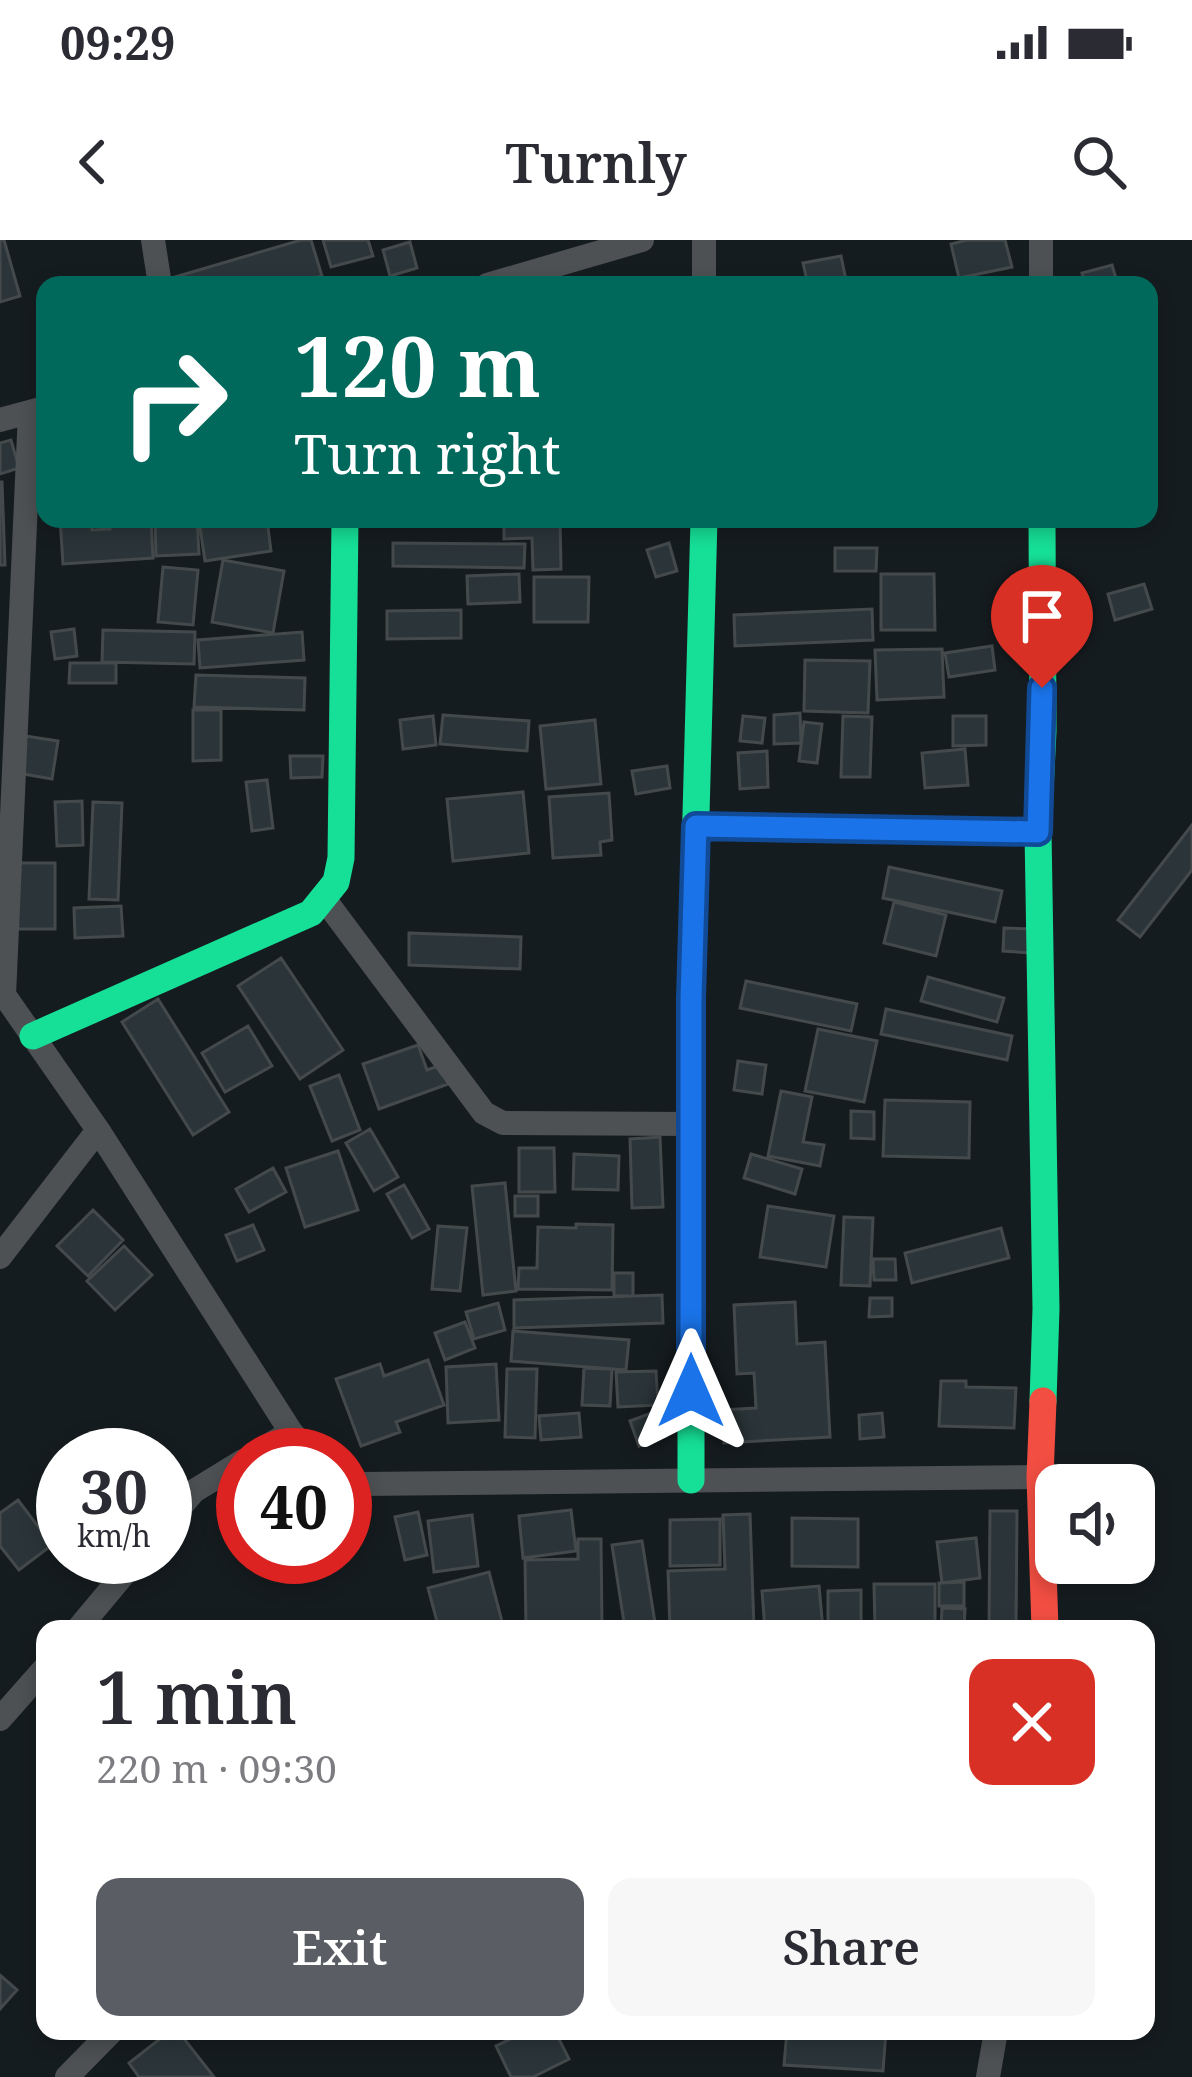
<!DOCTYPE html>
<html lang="en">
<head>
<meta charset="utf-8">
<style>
	body { margin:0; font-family:"Noto Serif",serif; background:#f7f7f7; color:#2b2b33; height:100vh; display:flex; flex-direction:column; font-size:45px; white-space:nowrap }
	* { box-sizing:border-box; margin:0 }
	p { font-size:39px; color:#7c7c81 }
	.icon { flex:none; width:66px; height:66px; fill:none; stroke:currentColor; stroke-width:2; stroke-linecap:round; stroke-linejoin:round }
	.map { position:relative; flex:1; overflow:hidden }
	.drawer { position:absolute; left:36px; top:1380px; width:1119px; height:420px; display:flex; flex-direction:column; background:#fff; border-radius:24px; box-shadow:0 6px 18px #0003 }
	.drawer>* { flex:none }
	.hud { position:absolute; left:36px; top:36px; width:1122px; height:252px; border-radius:24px; box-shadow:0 6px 18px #0003; background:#00695c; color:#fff; overflow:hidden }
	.fabs { position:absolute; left:1035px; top:1224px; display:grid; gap:24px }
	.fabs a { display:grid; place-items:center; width:120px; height:120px; border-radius:24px; background:#fff; box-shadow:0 6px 18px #0003; font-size:60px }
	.speed { position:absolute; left:36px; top:1188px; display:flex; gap:24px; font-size:60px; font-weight:700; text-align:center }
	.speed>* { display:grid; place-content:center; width:156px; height:156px; border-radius:50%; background:#fff; box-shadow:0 6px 18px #0003; line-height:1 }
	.speed small { font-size:30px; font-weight:400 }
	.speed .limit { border:18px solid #d22; background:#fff; color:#111 }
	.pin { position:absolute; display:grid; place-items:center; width:102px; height:102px; color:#fff; margin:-123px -51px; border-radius:50% 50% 50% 0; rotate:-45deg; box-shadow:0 0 12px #0007 }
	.pin .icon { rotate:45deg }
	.me { position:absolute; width:132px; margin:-66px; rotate:0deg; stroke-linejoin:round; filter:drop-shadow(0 0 9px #0008) }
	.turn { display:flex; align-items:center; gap:42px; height:252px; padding:0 60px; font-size:54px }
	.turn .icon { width:156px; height:156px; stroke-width:2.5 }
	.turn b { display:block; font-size:84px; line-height:102px }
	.round { display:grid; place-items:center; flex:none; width:126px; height:126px; border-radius:24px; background:#f7f7f7 }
	.headline { display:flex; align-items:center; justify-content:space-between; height:204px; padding:0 60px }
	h1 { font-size:72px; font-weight:600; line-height:90px }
	.button { display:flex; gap:24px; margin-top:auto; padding:24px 60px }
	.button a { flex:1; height:138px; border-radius:24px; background:#5a5d63; color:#fff; font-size:48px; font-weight:600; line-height:138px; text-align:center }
	.button a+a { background:#f7f7f7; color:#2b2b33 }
	.status { display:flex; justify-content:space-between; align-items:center; height:84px; padding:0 60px; background:#fff; direction:ltr }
	.status svg { height:33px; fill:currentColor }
	header { display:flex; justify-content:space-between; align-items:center; height:156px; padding:0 60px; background:#fff; font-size:54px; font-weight:600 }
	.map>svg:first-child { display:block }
	.building { fill:#2b3539; stroke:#444a4c; stroke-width:3 }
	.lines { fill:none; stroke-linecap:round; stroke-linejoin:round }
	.street { stroke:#4e5153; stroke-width:24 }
	.fast { stroke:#16e098; stroke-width:27 }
	.jam { stroke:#f24e42; stroke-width:27 }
	.route-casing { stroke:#114b97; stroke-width:30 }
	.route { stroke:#1a73e8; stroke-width:21 }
</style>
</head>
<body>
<div class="status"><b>09:29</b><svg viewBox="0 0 49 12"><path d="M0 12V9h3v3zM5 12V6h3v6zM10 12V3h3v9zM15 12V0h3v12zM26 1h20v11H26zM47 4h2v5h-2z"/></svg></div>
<header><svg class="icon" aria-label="back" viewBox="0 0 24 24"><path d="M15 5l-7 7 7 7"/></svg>Turnly<svg class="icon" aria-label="search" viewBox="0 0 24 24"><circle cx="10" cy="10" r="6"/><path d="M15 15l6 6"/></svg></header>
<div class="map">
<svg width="1192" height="1837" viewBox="0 0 1192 1837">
	<rect width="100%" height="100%" fill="#151c1f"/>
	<path class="building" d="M0,0H4L20,56L0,62Z
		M301,0H311L322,36L291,45H178L175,37Z
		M323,0H368L373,16L331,27Z
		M967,0H1005L1012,27L959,38L951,4Z
		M410,2L417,28L390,36L383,10Z
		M841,16L847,45H808L803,23Z
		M1112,25L1118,45H1085L1082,33Z
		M1012,40V45H977V41Z
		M11,200L19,228L0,234V203Z
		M0,242H2L5,325H0Z
		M60,279H91L92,290L110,289V279H151L153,318L63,324Z
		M155,279H197L199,314L156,316Z
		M267,279L271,311L205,321L200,287Z
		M504,279H560L561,329L533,330L532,298L504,299Z
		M393,303L525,304L524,328L393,326Z
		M669,303L677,331L656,337L647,310Z
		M835,308H877L876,331H835Z
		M223,320L284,331L273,393L212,382Z
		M163,327L198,330L193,385L158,382Z
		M519,334L520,362L468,364L467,336Z
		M881,334H934L935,390H881Z
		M534,337H589L588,382H534Z
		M1144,344L1152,369L1115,380L1108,354Z
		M872,369L873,400L735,406L734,375Z
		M461,370V398L387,399V371Z
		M74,389L77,416L55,419L51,392Z
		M103,390L195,392L194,424L102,422Z
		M302,392L304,420L200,428L198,400Z
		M992,406L995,430L949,437L945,413Z
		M942,409L944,457L877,460L875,410Z
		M805,420L870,421L868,473L804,471Z
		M70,423H116V443H69Z
		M196,435L305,438L304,470L194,467Z
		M193,470H221V520L193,521Z
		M800,473L801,503L774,504V475Z
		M443,475L529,481L527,511L440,504Z
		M433,476L436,505L403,509L400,480Z
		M743,476L765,478L762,503L740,501Z
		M843,476L872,477L870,537H841Z
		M953,476H986V505L953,506Z
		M595,480L601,544L546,549L540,486Z
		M804,482L822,484L817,523L799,521Z
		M19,495L58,501L52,539L12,532Z
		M965,509L968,545L925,548L922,513Z
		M767,511L768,547L740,549L738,513Z
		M290,516H323L322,537L291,538Z
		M667,526L670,548L636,554L632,531Z
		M267,540L273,588L252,591L246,542Z
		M523,552L529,613L453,621L447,559Z
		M609,553L612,600L600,602L601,615L553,618L549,557Z
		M82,561L83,605L57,606L55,562Z
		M93,562L122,563L118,660L89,659Z
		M1192,585V630L1140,697L1118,680Z
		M5,623H55V689H5Z
		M889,627L1002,651L995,682L883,658Z
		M894,662L946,675L936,716L884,703Z
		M121,666L123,696L75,698L74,668Z
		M1004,688L1032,689L1031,713L1003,711Z
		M409,693L521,697L520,729L409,725Z
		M281,718L343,810L300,839L238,746Z
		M928,737L1004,758L997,782L921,761Z
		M746,741L857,764L851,791L740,768Z
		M158,759L229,872L193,895L122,782Z
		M886,769L1012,796L1007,820L881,794Z
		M248,786L272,826L225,852L202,813Z
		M818,789L877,801L864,862L805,851Z
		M418,805L427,830L441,825L448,844L379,869L363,824Z
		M738,821L766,825L762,854L734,850Z
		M339,835L360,890L332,901L310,846Z
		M781,851L812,857L803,902L824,905L820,926L768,916Z
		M885,860L970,862L969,918L883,916Z
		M851,871L874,872V899L851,898Z
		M370,889L398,937L374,951L346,903Z
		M660,897L663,967L632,968L630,899Z
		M519,908H554L555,952H519Z
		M338,911L358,970L305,987L286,928Z
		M574,914L619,916L618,950L573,949Z
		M751,914L802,929L795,954L744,938Z
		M273,928L286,952L249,972L236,949Z
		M505,943L516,1051L483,1055L472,946Z
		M404,945L429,989L412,998L387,954Z
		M515,956H538V976H515Z
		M768,966L834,976L826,1027L760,1017Z
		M93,970L123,1000L88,1036L57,1006Z
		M844,977L873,978L870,1046L841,1045Z
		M576,984L613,985L612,1050L518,1049L519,1028H537L538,987L576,988Z
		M253,985L264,1010L237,1021L226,995Z
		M438,986L467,988L460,1051L432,1049Z
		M1001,988L1009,1018L912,1043L905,1013Z
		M124,1006L152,1035L115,1070L87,1041Z
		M873,1019H895L896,1040H874Z
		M614,1033H633V1056H614Z
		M662,1055L663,1083L514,1088V1060Z
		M870,1058H892V1076L869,1077Z
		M795,1062L797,1104L825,1102L830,1197L724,1203L722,1170L756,1168L754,1133L737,1134L734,1065Z
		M498,1063L505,1090L474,1099L466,1072Z
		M465,1082L475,1108L445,1120L435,1093Z
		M513,1091L629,1100L626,1130L511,1121Z
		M428,1120L444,1165L396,1182L400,1192L361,1206L336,1139L380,1124L384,1136Z
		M496,1124L499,1180L448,1183L446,1127Z
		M584,1128L612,1129L610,1166L582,1165Z
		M507,1129H537L535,1198L505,1197Z
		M656,1131L658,1165L618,1167L616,1132Z
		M941,1141H966V1147L1016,1148L1014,1188L939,1186Z
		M657,1171L666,1196L639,1206L630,1181Z
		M579,1173L581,1197L541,1200L539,1176Z
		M882,1173L884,1197L860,1199L859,1175Z
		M18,1260L52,1305L19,1330L0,1306V1273Z
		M571,1270L576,1311L523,1318L519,1276Z
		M990,1271H1017L1016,1389H989Z
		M418,1272L427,1315L405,1320L395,1277Z
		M750,1274L754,1389H670L668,1331L725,1329L723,1275Z
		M472,1275L478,1326L434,1332L428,1281Z
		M792,1278L858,1279V1327L792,1326Z
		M720,1279V1325L670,1326V1280Z
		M976,1298L980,1338L942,1343L937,1302Z
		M578,1299H601L602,1389H526L525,1320L578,1319Z
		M642,1301L656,1389H625L612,1305Z
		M489,1332L504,1389H439L428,1348Z
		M964,1342V1366H939V1343Z
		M874,1344H935V1389H875Z
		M819,1346L823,1389H765L762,1351Z
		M861,1350V1389H828V1351Z
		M942,1368L965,1369L964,1389H941Z
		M0,1735L17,1750L0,1769Z
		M170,1791H178L214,1837H139L129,1823Z
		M527,1791H555L569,1819L533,1837H511L496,1806Z
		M787,1791H886L883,1831L784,1825Z"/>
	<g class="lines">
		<path class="street" d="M153,0L160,45
			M1041,0V45
			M487,45L642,0
			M704,45V0
			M0,180L44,168
			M696,585L1038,592
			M325,660L484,873L503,883L691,884
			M0,749L98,890L291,1192L310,1215
			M4,756L30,172
			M0,1017L98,890
			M252,1215L291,1192
			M345,1239L359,1244L1040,1237
			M165,1285L194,1251L243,1221
			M78,1389L138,1317
			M0,1479L45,1428
			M67,1837L112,1791
			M988,1837L996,1791"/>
		<path class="fast" d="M1042,279L1043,491L1038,592L1046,1069L1043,1161
			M33,796L311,673L336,642L341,618L345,279
			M691,1240V759L704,279"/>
		<path class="jam" d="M1043,1161L1040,1237L1045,1389"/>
	</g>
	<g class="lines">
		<defs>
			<path id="route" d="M691,1151V759L696,586L1038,592L1042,448"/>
		</defs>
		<use href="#route" class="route-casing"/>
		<use href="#route" class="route"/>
	</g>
</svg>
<div class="fabs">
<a><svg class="icon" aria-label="sound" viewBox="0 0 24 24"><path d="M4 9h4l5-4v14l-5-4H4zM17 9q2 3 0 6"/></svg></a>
</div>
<div class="speed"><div>30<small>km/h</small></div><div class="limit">40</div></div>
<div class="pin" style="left:1042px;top:448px;background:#d93025"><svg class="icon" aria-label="arrive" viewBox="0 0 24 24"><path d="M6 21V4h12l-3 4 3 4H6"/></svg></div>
<svg class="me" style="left:691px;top:1151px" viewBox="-20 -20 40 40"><path d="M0-17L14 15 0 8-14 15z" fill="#1a73e8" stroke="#fff" stroke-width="4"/></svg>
<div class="hud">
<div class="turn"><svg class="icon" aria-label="right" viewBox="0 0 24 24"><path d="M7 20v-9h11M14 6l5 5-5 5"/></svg><div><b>120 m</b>Turn right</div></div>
</div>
<section class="drawer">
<div class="headline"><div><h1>1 min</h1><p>220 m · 09:30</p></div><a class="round" style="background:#d93025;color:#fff"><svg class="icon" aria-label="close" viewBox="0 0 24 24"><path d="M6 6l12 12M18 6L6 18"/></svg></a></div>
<div class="button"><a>Exit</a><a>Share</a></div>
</section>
</div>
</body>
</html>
